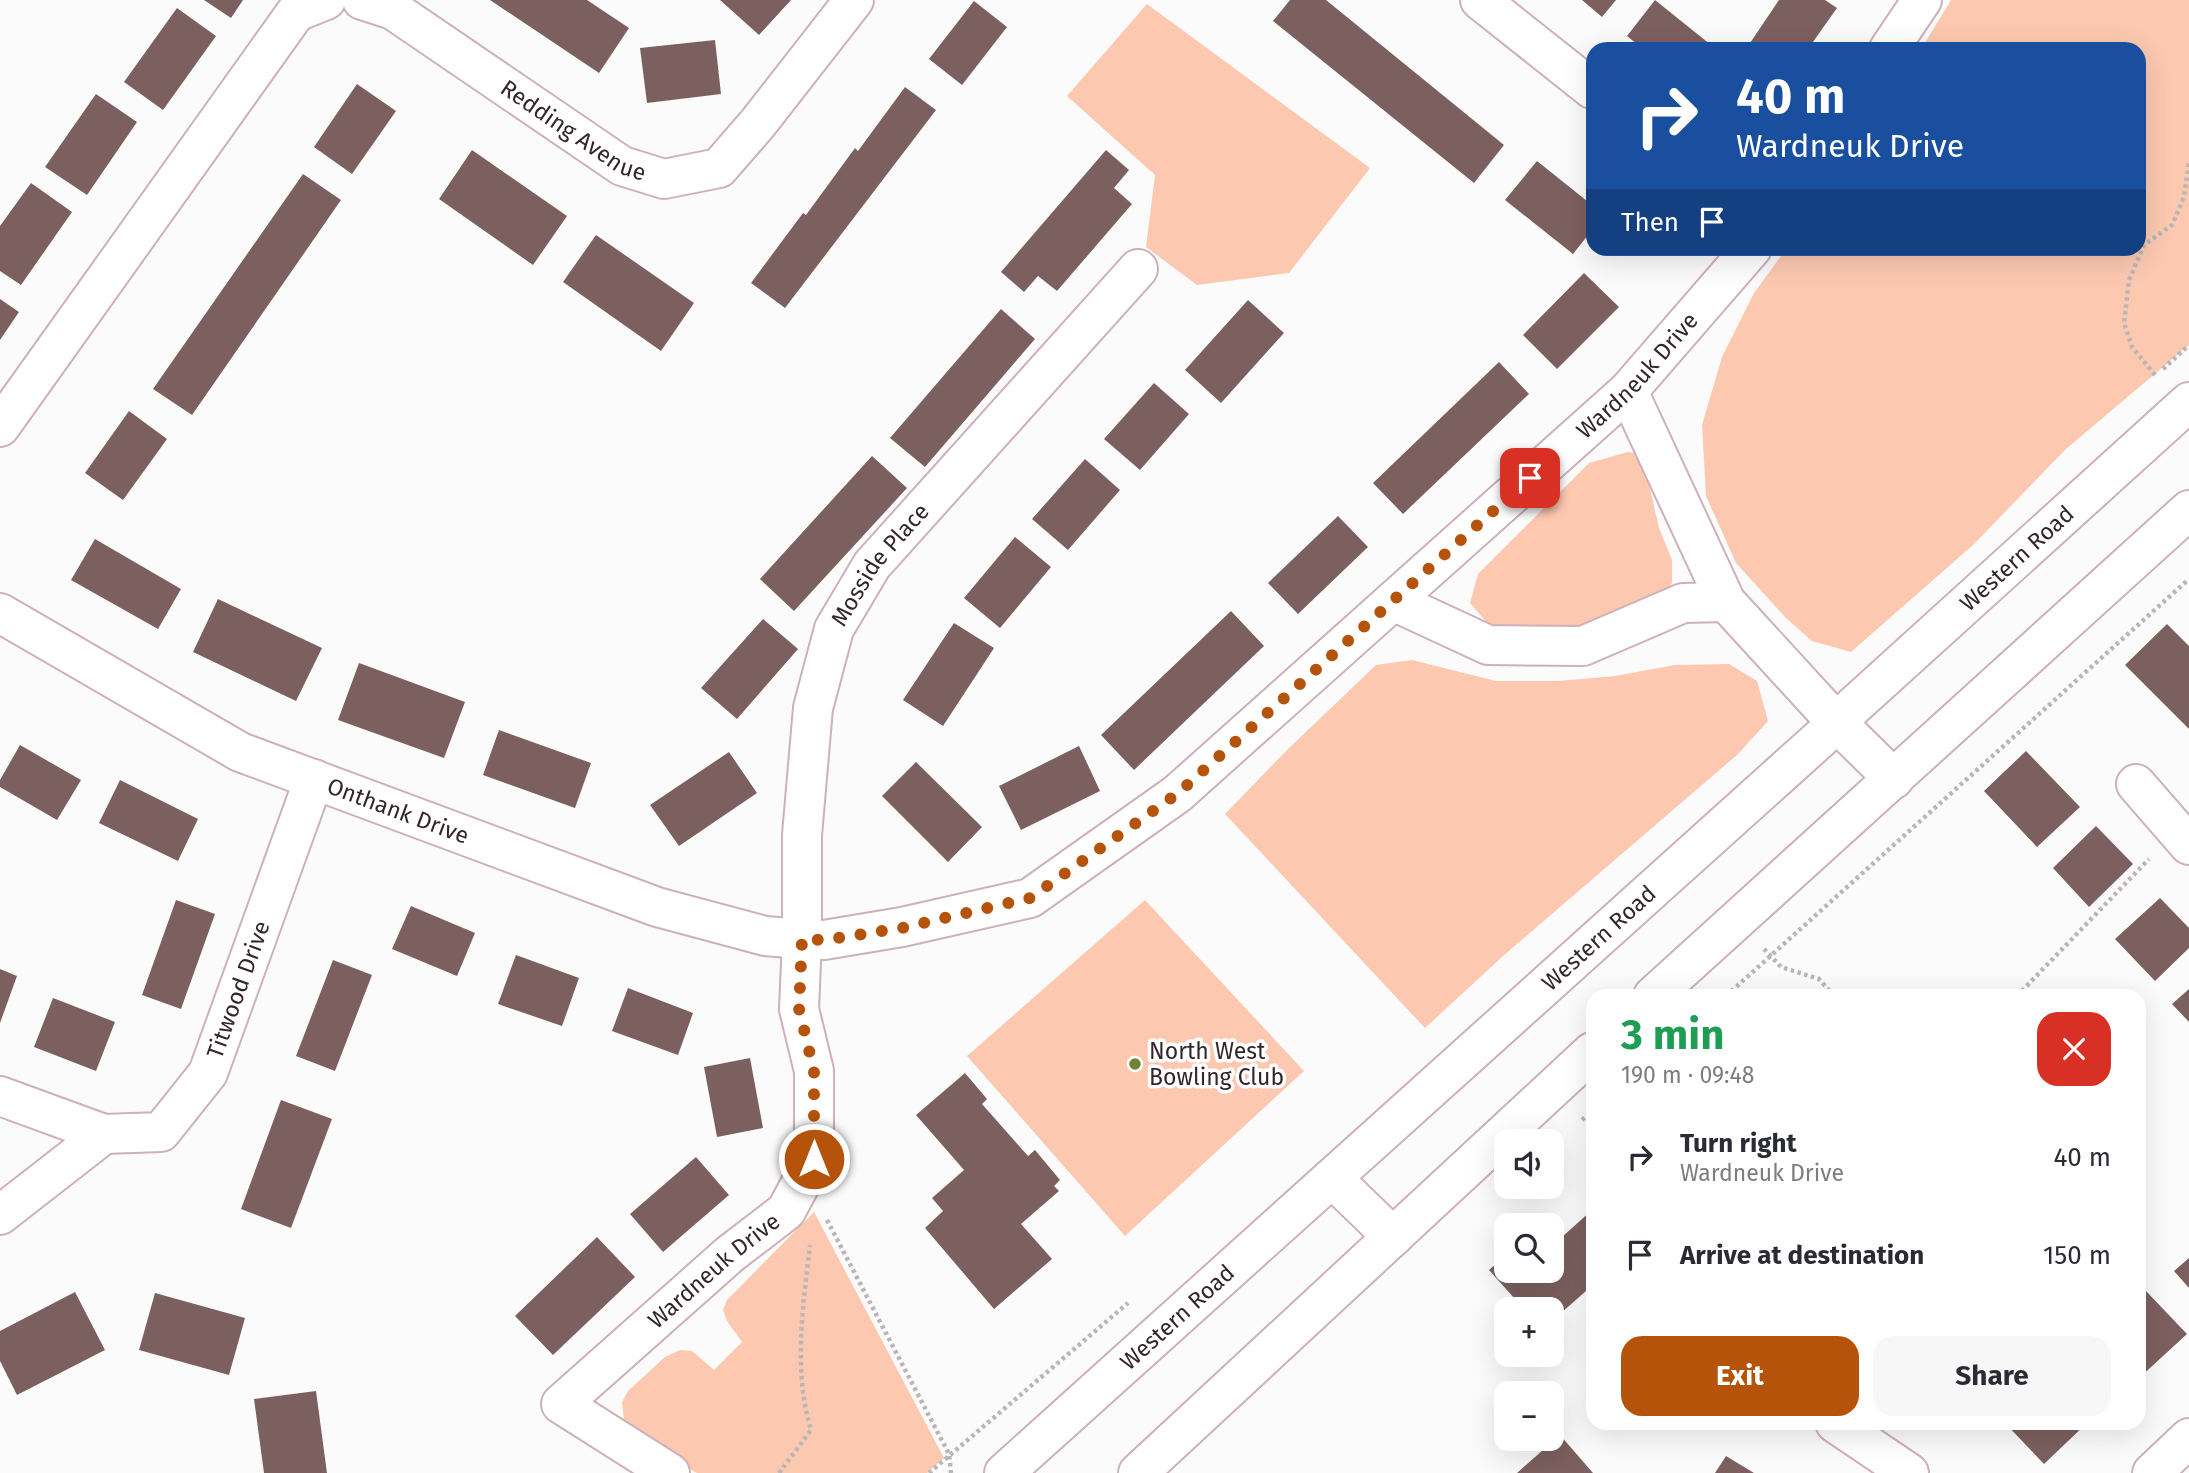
<!DOCTYPE html>
<html lang="en">
<head>
<meta charset="utf-8">
<style>
	body { margin:0; font-family:"Fira Sans",sans-serif; background:#f7f7f7; color:#2b2b33; height:100vh; display:flex; flex-direction:column; font-size:26px; white-space:nowrap }
	* { box-sizing:border-box; margin:0 }
	p { font-size:23px; color:#7c7c81 }
	.icon { flex:none; width:38px; height:38px; fill:none; stroke:currentColor; stroke-width:2; stroke-linecap:round; stroke-linejoin:round }
	.map { position:relative; flex:1; overflow:hidden }
	.side { position:absolute; left:1586px; top:989px; width:560px; height:441px; display:flex; flex-direction:column; background:#fff; border-radius:21px; box-shadow:0 7px 28px #0002 }
	.side>* { flex:none }
	.guide { position:absolute; left:1586px; top:42px; width:560px; height:214px; border-radius:21px; box-shadow:0 7px 28px #0002; background:#1a4fa0; color:#fff; overflow:hidden }
	.tools { position:absolute; left:1494px; top:1129px; display:grid; gap:14px }
	.tools a { display:grid; place-items:center; width:70px; height:70px; border-radius:14px; background:#fff; box-shadow:0 7px 28px #0002; font-size:35px }
	.pin { position:absolute; display:grid; place-items:center; width:60px; height:60px; color:#fff; margin:-30px; border-radius:14px; box-shadow:0 4px 10px #0006 }
	.me { position:absolute; width:77px; margin:-38px; rotate:0deg; stroke-linejoin:round; filter:drop-shadow(0 0 5px #0008) }
	.turn { display:flex; align-items:center; gap:24px; height:147px; padding:0 35px; font-size:32px }
	.turn .icon { width:91px; height:91px; stroke-width:2.5 }
	.turn b { display:block; font-size:49px; line-height:60px }
	.then { display:flex; align-items:center; height:66px; padding:0 35px; background:#0003; gap:14px; font-size:26px }
	.round { display:grid; place-items:center; flex:none; width:74px; height:74px; border-radius:21px; background:#f7f7f7 }
	.summary { display:flex; align-items:center; justify-content:space-between; height:119px; padding:0 35px }
	h1 { font-size:42px; font-weight:700; line-height:52px; color:#1e9e55 }
	.button { display:flex; gap:14px; margin-top:auto; padding:14px 35px }
	.button a { flex:1; height:80px; border-radius:21px; background:#b45309; color:#fff; font-size:28px; font-weight:700; line-height:80px; text-align:center }
	.button a+a { background:#f7f7f7; color:#2b2b33 }
	ul { padding:0; list-style:none }
	li { display:flex; align-items:center; gap:21px; height:98px; padding:0 35px }
	li div { flex:1 }
	li b { display:block; font-size:26px }
	li em { font-style:normal }
	.map>svg:first-child { display:block }
	.green { fill:#fcc9b0 }
	.building { fill:#7c605f }
	.lines { fill:none; stroke-linecap:round; stroke-linejoin:round }
	.minor-casing { stroke:#ceb0b9; stroke-width:42 }
	.major-casing { stroke:#ceb0b9; stroke-width:42 }
	.path { stroke:#bab6b8; stroke-width:4.5; stroke-dasharray:3.5 3.5; stroke-linecap:butt }
	.minor { stroke:#fff; stroke-width:38 }
	.major { stroke:#fff; stroke-width:38 }
	.route { stroke:#b45309; stroke-width:12; stroke-dasharray:0 21.6 }
	.poi-dot { fill:#6f8334; stroke:#fff; stroke-width:2.5 }
	.labels { text-anchor:middle; dominant-baseline:central; stroke-width:7; stroke-linejoin:round; paint-order:stroke }
	.street-label { font-size:23px; fill:#32262a; stroke:#fff }
	.poi-label { font-size:23px; fill:#32262a; stroke:#fff; text-anchor:start }
</style>
</head>
<body>
<div class="map">
<svg width="2189" height="1473" viewBox="0 0 2189 1473">
	<rect width="100%" height="100%" fill="#fbfbfb"/>
	<path class="green" d="M1951,0H2189V345L2066,449L1973,545L1851,652L1812,641L1786,618L1736,563L1706,496L1702,425L1722,357L1754,293L1786,249L2138,248V49H1921Z
		M1147,4L1370,168L1289,273L1197,285L1146,247L1155,175L1067,96Z
		M1628,452L1642,454L1659,528L1672,560V583L1652,609L1623,625L1494,631L1470,603L1478,574L1589,463Z
		M1412,660L1496,681H1558L1615,676L1675,665L1729,664L1757,681L1768,721L1738,754L1502,957L1425,1028L1225,814L1287,750L1376,665Z
		M1145,900L1304,1071L1125,1236L967,1056Z
		M814,1212L944,1458L927,1473H697L644,1443L632,1433L624,1420L622,1402L628,1391L665,1357L680,1350L692,1351L714,1370L742,1342L727,1321L723,1310L727,1300Z"/>
	<path class="building" d="M204,0H243L231,18Z
		M490,0H587L629,28L599,73Z
		M720,0H791L759,35Z
		M1290,0H1326L1504,145L1474,183L1273,21Z
		M1582,0H1616L1602,17Z
		M1655,0L1716,49H1643L1627,36Z
		M1779,0H1825L1837,8L1808,49H1746Z
		M974,1L1007,27L962,85L929,59Z
		M177,8L216,36L163,110L124,82Z
		M715,40L721,94L647,103L640,48Z
		M357,84L396,111L352,174L314,147Z
		M905,87L936,110L785,308L751,283L803,213L806,215L855,148L858,151Z
		M96,94L137,122L87,195L45,167Z
		M472,150L567,216L533,265L439,199Z
		M1106,150L1129,170L1114,188L1132,204L1057,291L1038,276L1024,292L1001,272Z
		M1537,161L1592,205V230L1573,254L1505,200Z
		M303,174L341,200L192,415L153,389Z
		M31,183L72,212L21,285L0,271V226Z
		M596,235L694,303L661,351L563,282Z
		M1584,273L1619,307L1557,369L1523,335Z
		M0,299L19,312L0,340Z
		M1248,300L1284,333L1221,403L1185,370Z
		M1001,309L1035,339L925,467L890,438Z
		M1499,362L1529,394L1403,514L1373,483Z
		M1154,383L1189,414L1140,470L1104,439Z
		M129,411L167,439L123,500L85,473Z
		M872,456L907,488L794,611L760,579Z
		M1085,459L1120,490L1068,550L1032,519Z
		M1338,516L1368,547L1298,614L1268,583Z
		M1015,537L1051,567L1000,628L964,598Z
		M95,539L181,589L158,629L71,580Z
		M218,599L322,648L296,701L193,652Z
		M1231,611L1264,646L1134,770L1101,735Z
		M763,619L798,649L737,719L701,688Z
		M954,623L994,648L943,726L903,700Z
		M2167,624L2189,646V729L2125,665Z
		M359,663L465,702L444,758L338,720Z
		M499,730L591,763L575,808L483,775Z
		M20,745L81,780L57,820L0,787V780Z
		M1079,746L1100,791L1021,830L999,786Z
		M2026,751L2080,807L2037,847L1984,791Z
		M729,752L757,793L679,846L650,805Z
		M916,762L982,827L948,862L882,796Z
		M120,780L198,819L178,861L99,823Z
		M2096,826L2133,864L2089,907L2053,868Z
		M2160,898L2189,928V948L2155,981L2115,939Z
		M176,900L215,914L181,1009L142,995Z
		M411,906L475,933L457,976L392,949Z
		M516,955L579,978L562,1026L498,1004Z
		M333,960L372,975L335,1071L296,1056Z
		M0,969L17,976L0,1023Z
		M628,988L693,1013L678,1055L612,1031Z
		M2189,989V1022L2172,1004Z
		M53,998L115,1022L96,1071L34,1047Z
		M750,1058L763,1128L717,1137L704,1067Z
		M965,1073L987,1099L982,1104L1028,1156L1035,1150L1060,1180L1054,1186L1059,1191L1021,1224L1052,1259L994,1309L925,1228L943,1211L932,1198L964,1170L916,1115Z
		M281,1100L332,1119L291,1228L241,1209Z
		M696,1157L729,1195L663,1252L630,1214Z
		M1592,1210V1298L1586,1291L1552,1321V1309H1524L1489,1270L1507,1254V1270H1552V1246Z
		M597,1237L635,1277L553,1355L515,1316Z
		M2189,1258V1288L2174,1271Z
		M2145,1290L2187,1334L2138,1379V1297Z
		M75,1292L105,1350L17,1395L0,1361V1331Z
		M155,1293L245,1318L229,1375L139,1350Z
		M316,1391L327,1473H264L254,1399Z
		M2005,1423H2087L2044,1464Z
		M1560,1435L1593,1473H1517Z
		M1726,1456L1754,1473H1715Z"/>
	<g class="lines">
		<defs>
			<g id="minor">
				<path id="s1" d="M362,0L393,10L622,166L664,179L719,168L758,123L854,0"/>
				<path d="M1480,0L1592,89"/>
				<path d="M1889,49L1922,0"/>
				<path d="M1628,391L1726,602L1836,722L1894,779"/>
				<path d="M0,427L296,12L326,0"/>
				<path d="M1393,601L1488,645L1583,646L1683,603L1726,602"/>
				<path id="s2" d="M0,613L240,752L657,907L765,936L802,939L824,940L902,927L1030,898L1177,794L1628,391L1752,248"/>
				<path d="M2136,784L2189,845"/>
				<path id="s3" d="M0,1096L104,1134L161,1132L208,1073L314,779"/>
				<path d="M0,1215L104,1134"/>
				<path d="M1835,1423L1909,1473"/>
				<path id="s4" d="M670,1473L561,1404L730,1254L786,1211L814,1159V1071L799,1009L802,939V835L813,708L834,629L872,565L1138,269"/>
				<path d="M2152,1473L2189,1438"/>
			</g>
			<g id="major">
				<path d="M1653,996L2189,510"/>
				<path d="M1332,1178L1393,1237"/>
				<path id="s5" d="M1004,1473L1834,726L1836,722L2189,402"/>
				<path d="M1138,1473L1592,1052"/>
			</g>
		</defs>
		<use href="#minor" class="minor-casing"/>
		<use href="#major" class="major-casing"/>
		<path class="path" d="M2163,369L2189,345
			M2155,375L2132,347L2124,323L2129,280L2144,245L2172,225L2184,197L2189,162
			M1764,949L1781,967L1819,979L1834,996
			M1726,996L2189,579
			M2017,996L2149,859
			M1582,1120L1592,1111
			M827,1220L949,1454L951,1473
			M779,1473L811,1430C793,1370 803,1306 810,1245
			M929,1473L1128,1303"/>
		<use href="#minor" class="minor"/>
		<use href="#major" class="major"/>
	</g>
	<g class="lines">
		<path class="route" d="M814,1159V1071L799,1009L802,939L824,940L902,928L1030,898L1177,794L1530,478"/>
	</g>
	<circle class="poi-dot" cx="1135" cy="1064" r="7"/>
	<g class="labels">
		<g class="street-label">
			<text stroke="none"><textPath href="#s1" startOffset="250">Redding Avenue</textPath></text>
			<text stroke="none"><textPath href="#s2" startOffset="1906">Wardneuk Drive</textPath></text>
			<text stroke="none"><textPath href="#s5" startOffset="1365">Western Road</textPath></text>
			<text stroke="none"><textPath href="#s4" startOffset="1099">Mosside Place</textPath></text>
			<text stroke="none"><textPath href="#s2" startOffset="446">Onthank Drive</textPath></text>
			<text stroke="none"><textPath href="#s5" startOffset="800">Western Road</textPath></text>
			<text stroke="none"><textPath href="#s3" startOffset="332">Titwood Drive</textPath></text>
			<text stroke="none"><textPath href="#s4" startOffset="332">Wardneuk Drive</textPath></text>
			<text stroke="none"><textPath href="#s5" startOffset="233">Western Road</textPath></text>
		</g>
		<g class="poi-label">
			<text x="1149" y="1051">North West<tspan x="1149" dy="26">Bowling Club</tspan></text>
		</g>
	</g>
</svg>
<div class="tools">
<a><svg class="icon" aria-label="sound" viewBox="0 0 24 24"><path d="M4 9h4l5-4v14l-5-4H4zM17 9q2 3 0 6"/></svg></a>
<a><svg class="icon" aria-label="search" viewBox="0 0 24 24"><circle cx="10" cy="10" r="6"/><path d="M15 15l6 6"/></svg></a>
<a>+</a>
<a>−</a>
</div>
<div class="pin" style="left:1530px;top:478px;background:#d93025"><svg class="icon" aria-label="arrive" viewBox="0 0 24 24"><path d="M6 21V4h12l-3 4 3 4H6"/></svg></div>
<svg class="me" style="left:814px;top:1159px" viewBox="-20 -20 40 40"><circle r="17" fill="#b45309" stroke="#fff" stroke-width="3"/><path d="M0-11L8 9 0 5-8 9z" fill="#fff"/></svg>
<div class="guide">
<div class="turn"><svg class="icon" aria-label="right" viewBox="0 0 24 24"><path d="M7 20v-9h11M14 6l5 5-5 5"/></svg><div><b>40 m</b>Wardneuk Drive</div></div>
<div class="then">Then<svg class="icon" aria-label="arrive" viewBox="0 0 24 24"><path d="M6 21V4h12l-3 4 3 4H6"/></svg></div>
</div>
<section class="side">
<div class="summary"><div><h1>3 min</h1><p>190 m · 09:48</p></div><a class="round" style="background:#d93025;color:#fff"><svg class="icon" aria-label="close" viewBox="0 0 24 24"><path d="M6 6l12 12M18 6L6 18"/></svg></a></div>
<ul>
<li><svg class="icon" aria-label="right" viewBox="0 0 24 24"><path d="M7 20v-9h11M14 6l5 5-5 5"/></svg><div><b>Turn right</b><p>Wardneuk Drive</p></div><em>40 m</em></li>
<li><svg class="icon" aria-label="arrive" viewBox="0 0 24 24"><path d="M6 21V4h12l-3 4 3 4H6"/></svg><div><b>Arrive at destination</b></div><em>150 m</em></li>
</ul>
<div class="button"><a>Exit</a><a>Share</a></div>
</section>
</div>
</body>
</html>
